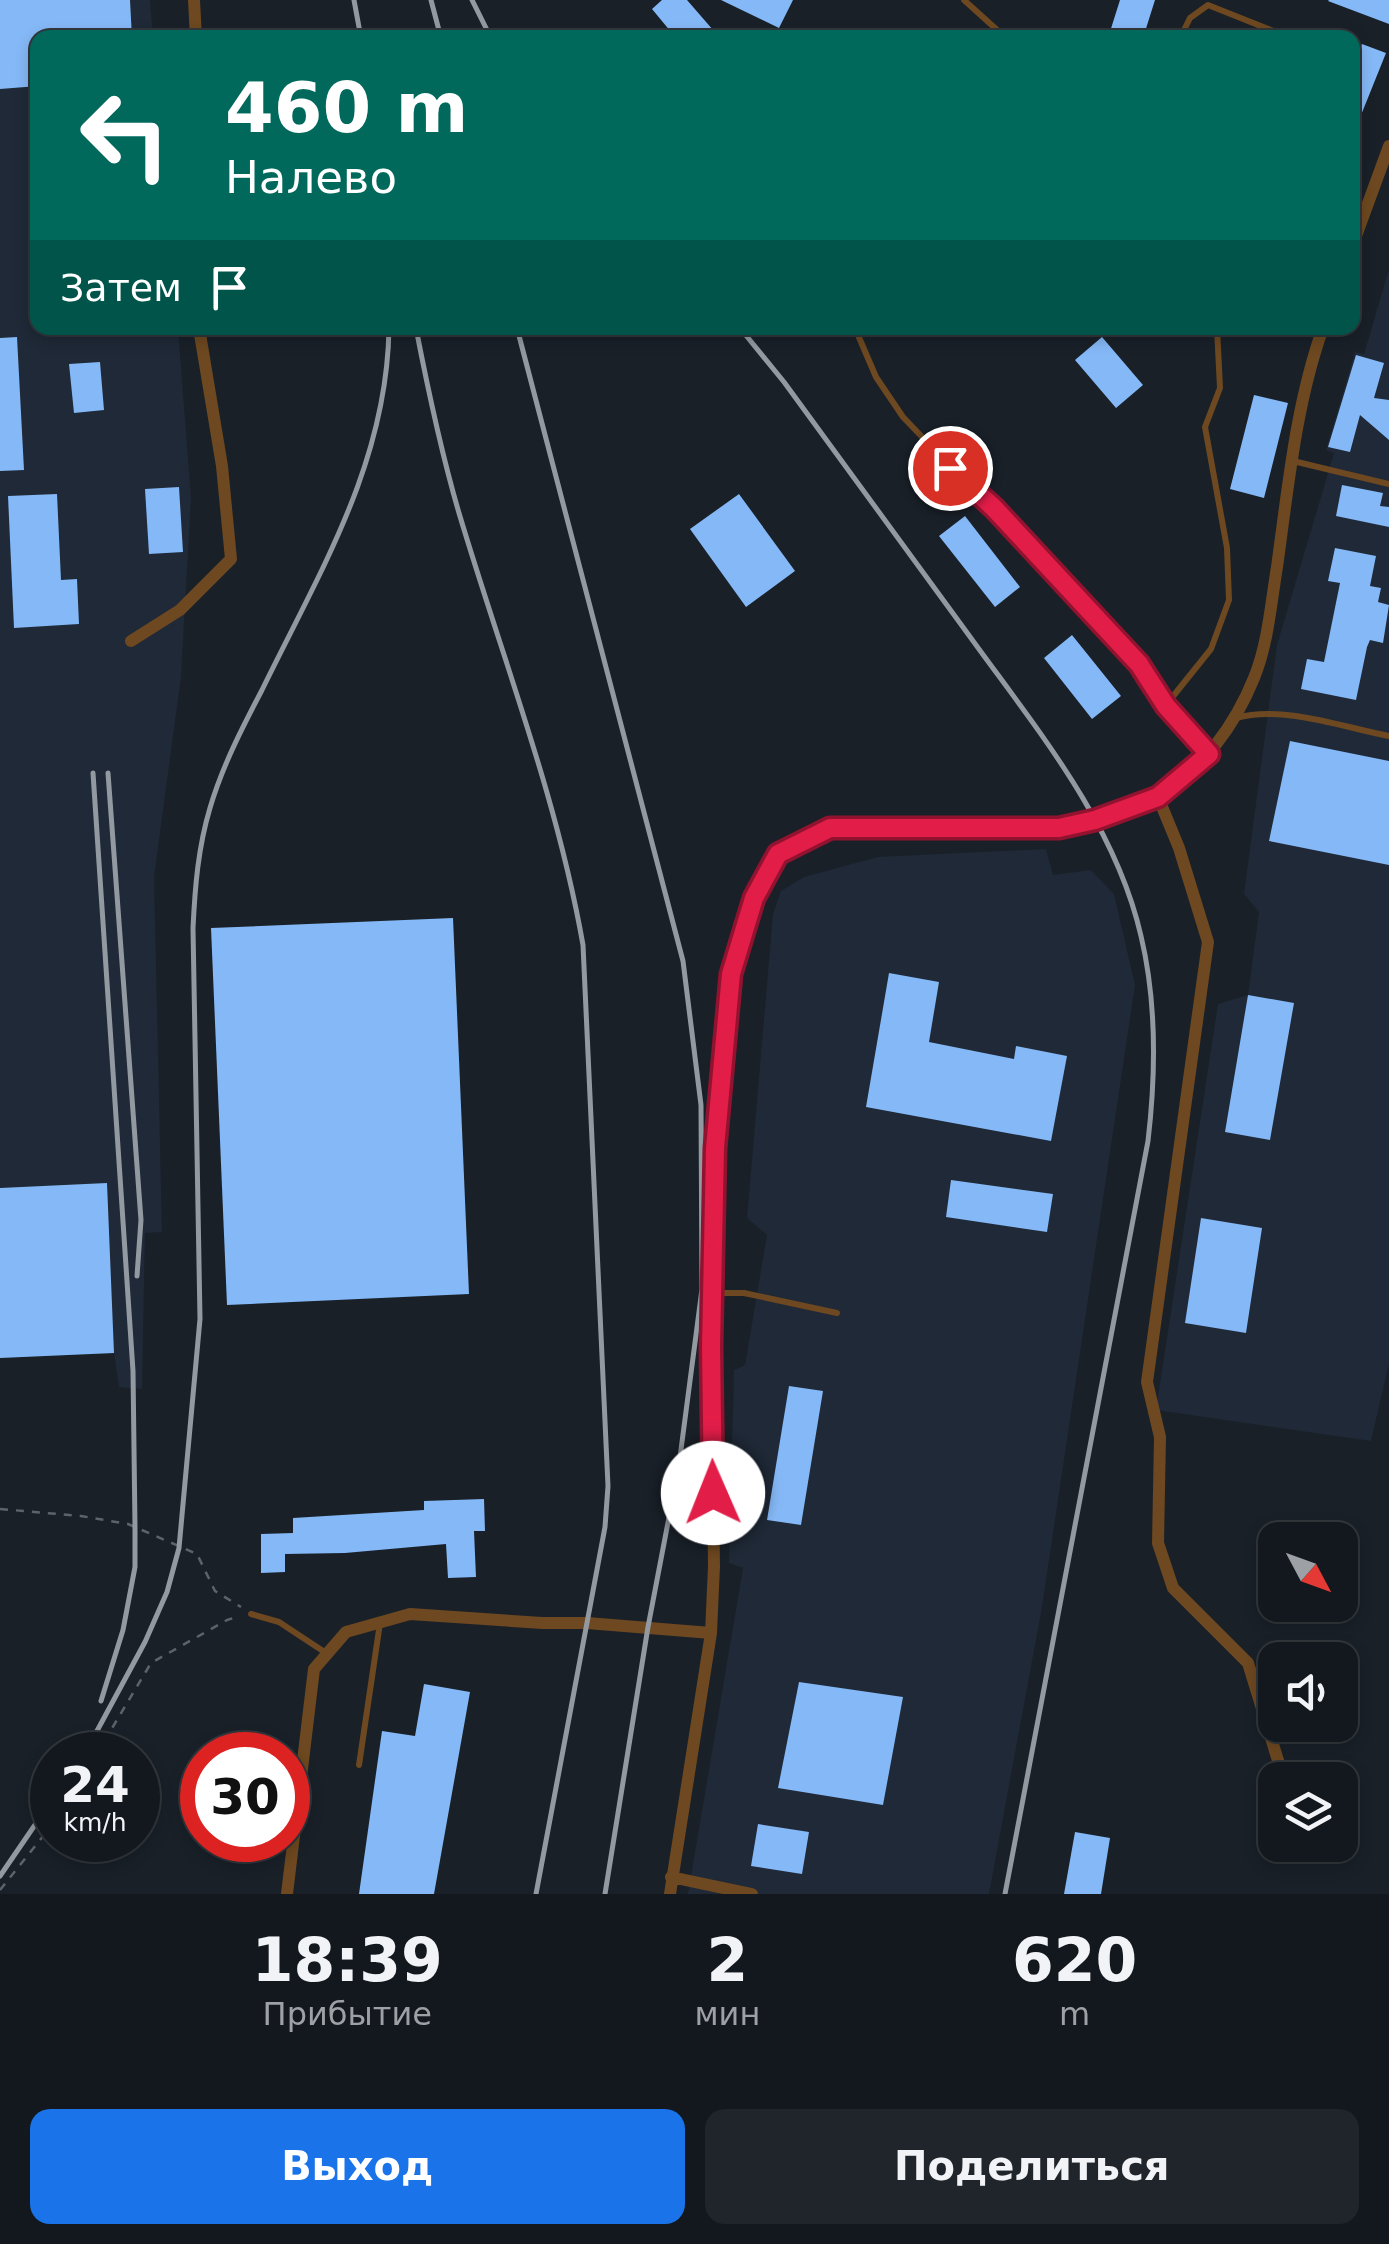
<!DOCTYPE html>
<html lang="ru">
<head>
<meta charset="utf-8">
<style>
	body { margin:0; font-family:"DejaVu Sans",sans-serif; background:#20252b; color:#f1f3f6; height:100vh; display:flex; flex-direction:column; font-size:38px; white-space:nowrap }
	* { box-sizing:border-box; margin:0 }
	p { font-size:32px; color:#9da0a4 }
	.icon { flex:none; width:55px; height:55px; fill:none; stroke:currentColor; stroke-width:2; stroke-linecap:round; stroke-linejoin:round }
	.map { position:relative; height:1894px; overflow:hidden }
	.drawer { display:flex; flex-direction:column; background:#13181e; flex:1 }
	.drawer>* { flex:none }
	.banner { position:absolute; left:30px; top:30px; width:1330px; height:305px; border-radius:20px; box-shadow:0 5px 15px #0003,0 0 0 2px #32373c; background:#00695c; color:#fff; overflow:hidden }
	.needle { width:65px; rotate:131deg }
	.tools { position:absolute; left:1258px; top:1522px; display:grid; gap:20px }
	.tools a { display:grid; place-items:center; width:100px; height:100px; border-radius:20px; background:#13181e; box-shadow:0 5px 15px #0003,0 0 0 2px #32373c; font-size:50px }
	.speed { position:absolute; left:30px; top:1732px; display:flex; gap:20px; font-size:50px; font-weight:700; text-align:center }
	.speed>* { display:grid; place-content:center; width:130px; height:130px; border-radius:50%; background:#13181e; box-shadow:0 5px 15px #0003,0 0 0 2px #32373c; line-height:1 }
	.speed small { font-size:25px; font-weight:400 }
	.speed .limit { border:15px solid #d22; background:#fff; color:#111 }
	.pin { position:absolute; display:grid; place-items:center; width:85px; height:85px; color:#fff; margin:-42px; border:5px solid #fff; border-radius:50%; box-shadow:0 2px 10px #0007 }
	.me { position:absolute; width:110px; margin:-55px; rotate:359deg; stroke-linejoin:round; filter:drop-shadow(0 0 8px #0008) }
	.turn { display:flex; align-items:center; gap:35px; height:210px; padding:0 30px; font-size:45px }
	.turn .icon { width:130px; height:130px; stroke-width:2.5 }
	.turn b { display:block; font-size:70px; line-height:85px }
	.then { display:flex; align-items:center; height:95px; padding:0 30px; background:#0003; gap:20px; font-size:38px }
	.eta { display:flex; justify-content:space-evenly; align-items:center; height:170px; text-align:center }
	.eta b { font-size:60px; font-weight:700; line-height:70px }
	.action { display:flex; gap:20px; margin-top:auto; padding:20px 30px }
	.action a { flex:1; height:115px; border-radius:20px; background:#1a73e8; color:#fff; font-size:40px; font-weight:700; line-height:115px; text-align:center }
	.action a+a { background:#20252b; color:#f1f3f6 }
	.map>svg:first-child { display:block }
	.built { fill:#1f2937 }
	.building { fill:#85b8f6 }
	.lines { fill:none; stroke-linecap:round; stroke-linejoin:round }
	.path { stroke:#5d636a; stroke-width:2.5; stroke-dasharray:8 8; stroke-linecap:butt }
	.lane { stroke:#6d4820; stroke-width:6 }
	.street { stroke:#6d4820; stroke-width:12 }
	.rail { stroke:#9399a0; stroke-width:5 }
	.route-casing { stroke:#92132f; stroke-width:25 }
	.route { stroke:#e11d48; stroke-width:18 }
</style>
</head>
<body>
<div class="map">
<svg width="1389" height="1894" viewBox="0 0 1389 1894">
	<rect width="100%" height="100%" fill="#192028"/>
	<path class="built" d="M0,0H150L153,37L38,38V328H178L191,498L181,677L154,877L162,1232L145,1233L142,1389L119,1387L114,1353L0,1358Z
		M1389,269V1363L1371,1441L1156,1410L1218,1004L1248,995L1259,912L1244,894L1277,645L1334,453L1326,450L1355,352L1364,354Z
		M1046,849L1053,875L1091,870L1114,894L1135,985L1042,1607L989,1894H688L743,1568L729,1563L734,1370L745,1365L767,1235L747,1218L773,914L781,891L804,877L878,857Z"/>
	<path class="building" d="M0,0H130L132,38H38V86L0,89Z
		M662,0H687L720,38H676L652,9Z
		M721,0H793L779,28Z
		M1120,0H1155L1143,38H1108Z
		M1329,0H1389V24L1328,1Z
		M1362,44L1386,53L1353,135L1352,68Z
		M17,337L24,470L0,471V338Z
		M1102,337L1143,385L1116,408L1075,360Z
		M1356,355L1384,363L1374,398L1389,400V440L1360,415L1350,452L1328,447Z
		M100,362L104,410L74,413L69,364Z
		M1254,395L1288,403L1264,498L1230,489Z
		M1342,485L1383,493L1380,506L1389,507V527L1336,516Z
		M179,487L183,552L149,554L145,489Z
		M57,494L61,580L77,579L79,624L14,628L8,496Z
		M739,494L795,571L746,607L690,529Z
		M965,516L1020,587L995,607L939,536Z
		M1335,548L1376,556L1370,586L1381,588L1378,602L1389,605L1383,643L1370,640L1367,647L1356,700L1301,689L1307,659L1324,662L1340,583L1328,581Z
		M1072,635L1121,696L1092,719L1044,658Z
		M1290,741L1389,761V865L1269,841Z
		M453,918L469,1294L227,1305L211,928Z
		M889,973L939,982L929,1042L1014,1059L1016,1046L1067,1056L1051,1141L866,1107Z
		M1248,995L1294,1003L1270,1140L1225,1132Z
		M951,1180L1053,1194L1047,1232L946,1217Z
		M107,1183L114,1353L0,1358V1188Z
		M1201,1218L1262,1228L1246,1333L1185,1323Z
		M789,1386L823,1391L801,1525L767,1520Z
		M484,1499L485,1531H474L476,1577L448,1578L446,1544L345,1553L285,1554V1572L261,1573V1534L293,1533V1518L424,1510V1501Z
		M799,1682L903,1697L883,1805L778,1788Z
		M424,1684L470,1692L434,1894H359L382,1731L415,1736Z
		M758,1824L809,1832L802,1874L751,1866Z
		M1075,1832L1110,1838L1101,1894H1064Z"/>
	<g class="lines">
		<path class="path" d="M0,1509L81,1516L128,1524L197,1554L215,1591L241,1607
			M96,1755L151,1663L227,1620L240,1616
			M0,1890L52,1825"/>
		<path class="lane" d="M964,0L1006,38
			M1180,38L1190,18L1208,5L1286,36
			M855,328L876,377L903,417L1139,664L1166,705L1208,753
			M1293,461L1389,484
			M1166,705L1211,649L1229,600L1227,548L1205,427L1220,388L1217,328
			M1236,718C1283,705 1342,727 1389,736
			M712,1293H744L837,1313
			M251,1614L279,1622L326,1653
			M359,1765L380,1623"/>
		<path class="street" d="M194,0L196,38
			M1352,247L1389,146
			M131,641L180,610L231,559L222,466L199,328
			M1158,797L1179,848L1208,942L1147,1382L1160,1437L1158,1543L1173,1588L1248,1663L1284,1780
			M1305,1845L1307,1851
			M671,1877L752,1894
			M287,1894L314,1669L346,1632L410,1614L542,1623H587L711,1633L714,1566L711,1347L715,1148L731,973L754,897L778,854L830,829H1059C1090,821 1134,812 1160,795C1203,769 1235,725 1254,678C1268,644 1271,603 1277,567C1288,488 1296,403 1323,328
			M670,1894L711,1633"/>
		<path class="rail" d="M354,0L361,38
			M431,0L441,38
			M472,0L491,38
			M416,328C428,390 441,452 459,513C502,657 557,797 583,945L608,1486L605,1527L536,1894
			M517,328L683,961L701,1105L702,1289L679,1465L648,1627L605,1894
			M740,328L784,382C845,466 906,550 968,634C1035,727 1115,822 1141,936C1157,1003 1156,1073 1148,1141L1005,1894
			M93,773L133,1371L135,1527V1567L123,1630L101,1701
			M108,773L141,1220L137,1276
			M84,1755L145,1642L167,1592L179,1548L200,1319L193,928C195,887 198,848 210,808C222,767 242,728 262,690C320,571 387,463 389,328
			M0,1876L52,1800"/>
	</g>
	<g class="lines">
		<defs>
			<path id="route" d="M713,1493L711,1347L715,1148L731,974L754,898L778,854L830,828H1059L1095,820L1158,797L1209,754L1166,706L1139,664L994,508L950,468"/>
		</defs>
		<use href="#route" class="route-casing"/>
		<use href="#route" class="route"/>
	</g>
</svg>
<div class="tools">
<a><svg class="needle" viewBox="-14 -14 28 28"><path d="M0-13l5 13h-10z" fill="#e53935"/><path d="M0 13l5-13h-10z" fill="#9da0a4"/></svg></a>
<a><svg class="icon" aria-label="sound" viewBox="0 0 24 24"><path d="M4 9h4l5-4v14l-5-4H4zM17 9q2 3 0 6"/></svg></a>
<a><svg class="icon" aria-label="layers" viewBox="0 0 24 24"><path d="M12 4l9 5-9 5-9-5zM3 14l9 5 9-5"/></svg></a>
</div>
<div class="speed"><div>24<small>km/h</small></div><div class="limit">30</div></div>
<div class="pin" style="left:950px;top:468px;background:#d93025"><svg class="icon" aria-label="arrive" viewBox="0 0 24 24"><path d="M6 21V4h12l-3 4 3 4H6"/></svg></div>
<svg class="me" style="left:713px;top:1493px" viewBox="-20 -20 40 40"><circle r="19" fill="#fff"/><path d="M0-13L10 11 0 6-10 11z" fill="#e11d48"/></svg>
<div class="banner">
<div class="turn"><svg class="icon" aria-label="left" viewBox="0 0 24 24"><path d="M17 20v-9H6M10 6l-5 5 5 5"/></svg><div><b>460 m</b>Налево</div></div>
<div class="then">Затем<svg class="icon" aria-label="arrive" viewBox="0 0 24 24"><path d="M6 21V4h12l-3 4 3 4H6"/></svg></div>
</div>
</div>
<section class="drawer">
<div class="eta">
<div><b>18:39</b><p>Прибытие</p></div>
<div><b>2</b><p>мин</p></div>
<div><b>620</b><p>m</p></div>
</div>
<div class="action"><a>Выход</a><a>Поделиться</a></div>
</section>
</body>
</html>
